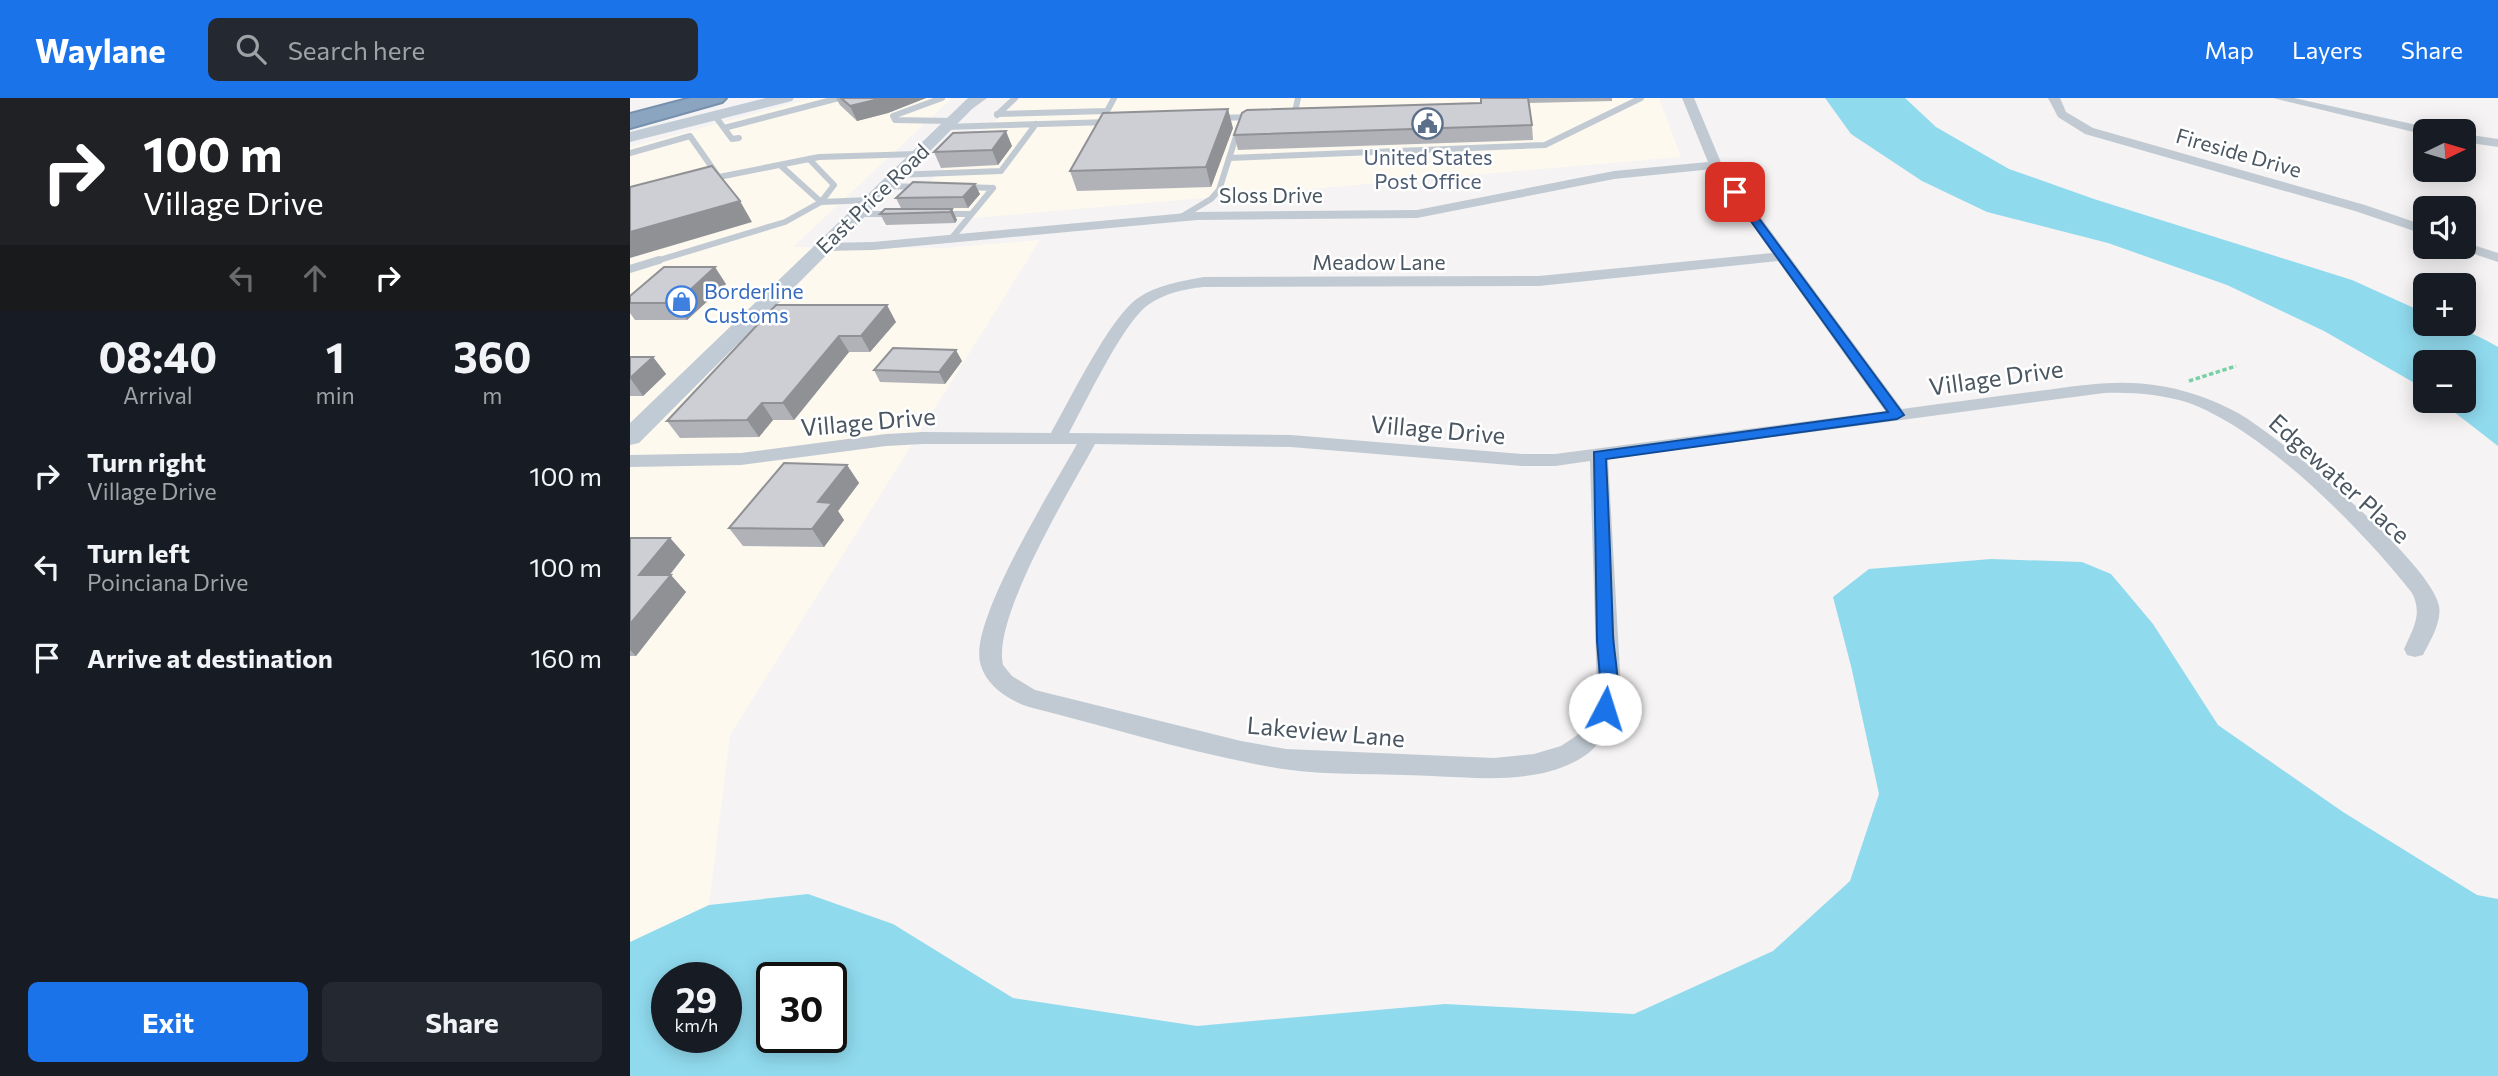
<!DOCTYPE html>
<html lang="en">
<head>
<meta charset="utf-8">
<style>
	body { margin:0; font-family:Commissioner,sans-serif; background:#242831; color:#f1f3f6; height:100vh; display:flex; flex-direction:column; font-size:26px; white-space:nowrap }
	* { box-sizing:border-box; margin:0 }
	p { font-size:23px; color:#9ea1a6 }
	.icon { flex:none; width:38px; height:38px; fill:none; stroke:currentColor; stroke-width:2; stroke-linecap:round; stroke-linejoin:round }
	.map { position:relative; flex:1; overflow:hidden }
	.sheet { display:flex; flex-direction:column; background:#171b24; width:630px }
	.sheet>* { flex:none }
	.guide { background:#202124; color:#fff; overflow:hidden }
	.needle { width:46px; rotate:85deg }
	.fabs { position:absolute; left:1783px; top:21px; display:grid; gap:14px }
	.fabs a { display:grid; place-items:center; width:63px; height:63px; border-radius:10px; background:#171b24; box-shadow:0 4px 18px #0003; font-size:35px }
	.speed { position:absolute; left:21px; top:864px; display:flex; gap:14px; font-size:35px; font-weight:700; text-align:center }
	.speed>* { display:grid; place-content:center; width:91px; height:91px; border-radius:50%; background:#171b24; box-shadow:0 4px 18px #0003; line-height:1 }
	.speed small { font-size:18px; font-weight:400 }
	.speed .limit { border:4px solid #111; border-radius:10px; background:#fff; color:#111 }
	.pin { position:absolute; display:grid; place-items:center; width:60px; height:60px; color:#fff; margin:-30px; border-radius:14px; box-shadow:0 4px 10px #0006 }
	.me { position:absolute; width:77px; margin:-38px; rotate:5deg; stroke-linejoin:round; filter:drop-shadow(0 0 5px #0008) }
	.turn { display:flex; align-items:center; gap:24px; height:147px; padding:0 28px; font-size:32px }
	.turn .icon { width:91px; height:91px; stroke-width:2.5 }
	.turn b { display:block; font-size:49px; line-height:60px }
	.lanes { display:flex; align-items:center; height:66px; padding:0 28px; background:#0003; justify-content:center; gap:35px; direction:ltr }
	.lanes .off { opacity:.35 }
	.eta { display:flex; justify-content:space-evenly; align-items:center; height:119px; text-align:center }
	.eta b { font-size:42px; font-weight:700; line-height:49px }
	.cta { display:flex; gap:14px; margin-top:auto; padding:14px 28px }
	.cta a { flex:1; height:80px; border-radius:10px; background:#1a73e8; color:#fff; font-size:28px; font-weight:700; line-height:80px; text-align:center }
	.cta a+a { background:#242831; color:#f1f3f6 }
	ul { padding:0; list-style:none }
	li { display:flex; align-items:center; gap:21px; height:91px; padding:0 28px }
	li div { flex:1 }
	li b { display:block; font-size:26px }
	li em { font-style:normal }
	header { display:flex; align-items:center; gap:42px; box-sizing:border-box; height:98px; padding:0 35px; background:#1a73e8; color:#fff }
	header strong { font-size:33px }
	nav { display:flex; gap:38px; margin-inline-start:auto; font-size:24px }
	.search { width:490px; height:63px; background:#242831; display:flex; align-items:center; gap:18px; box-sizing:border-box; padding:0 24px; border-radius:10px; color:#9ea1a6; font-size:26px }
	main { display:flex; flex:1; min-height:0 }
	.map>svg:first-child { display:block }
	.commercial { fill:#fdf9ef }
	.water { fill:#90daee; fill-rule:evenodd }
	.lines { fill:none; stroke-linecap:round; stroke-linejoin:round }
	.highway-casing { stroke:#7690ad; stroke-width:4 }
	.path { stroke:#7ad0a6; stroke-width:3.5; stroke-dasharray:4.5 2.5; stroke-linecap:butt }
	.lane-far1 { stroke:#c1cad2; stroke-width:6 }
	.lane { stroke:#c1cad2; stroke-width:8 }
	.street { fill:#c1cad2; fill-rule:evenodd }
	.secondary { fill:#c1cbd6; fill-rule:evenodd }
	.highway { fill:#8ba5c1; fill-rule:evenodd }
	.wall { fill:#b0b2b7 }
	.shaded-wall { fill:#909195 }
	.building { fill:#cdcfd5; stroke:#909195; stroke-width:2 }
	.route { fill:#1a73e8; stroke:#114b97; stroke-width:2 }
	.labels { text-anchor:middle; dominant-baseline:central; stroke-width:5; stroke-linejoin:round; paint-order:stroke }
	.far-street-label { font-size:21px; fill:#4a5661; stroke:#fff }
	.far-service-label { font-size:21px; fill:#4e5e75; stroke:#fff }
	.far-shop-label { font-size:21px; fill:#366cbe; stroke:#fff; text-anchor:start }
	.street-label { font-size:24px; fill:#4a5661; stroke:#fff }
</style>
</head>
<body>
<header>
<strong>Waylane</strong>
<div class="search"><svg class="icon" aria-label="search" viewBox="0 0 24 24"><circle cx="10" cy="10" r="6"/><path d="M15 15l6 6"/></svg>Search here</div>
<nav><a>Map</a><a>Layers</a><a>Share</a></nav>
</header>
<main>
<section class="sheet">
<div class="guide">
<div class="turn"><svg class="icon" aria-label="right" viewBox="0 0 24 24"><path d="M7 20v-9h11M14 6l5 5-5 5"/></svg><div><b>100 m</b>Village Drive</div></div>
<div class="lanes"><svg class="icon off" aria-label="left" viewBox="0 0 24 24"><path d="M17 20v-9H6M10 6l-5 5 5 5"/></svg><svg class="icon off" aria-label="ahead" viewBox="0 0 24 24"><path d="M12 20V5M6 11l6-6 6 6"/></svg><svg class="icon" aria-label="right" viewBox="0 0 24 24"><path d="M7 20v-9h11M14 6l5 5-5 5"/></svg></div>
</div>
<div class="eta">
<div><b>08:40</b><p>Arrival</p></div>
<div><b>1</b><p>min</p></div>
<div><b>360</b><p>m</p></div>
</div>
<ul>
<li><svg class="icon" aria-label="right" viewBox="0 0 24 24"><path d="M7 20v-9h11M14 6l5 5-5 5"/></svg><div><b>Turn right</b><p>Village Drive</p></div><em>100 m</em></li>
<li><svg class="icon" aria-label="left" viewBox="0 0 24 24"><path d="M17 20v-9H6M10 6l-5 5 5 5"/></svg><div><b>Turn left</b><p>Poinciana Drive</p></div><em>100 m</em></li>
<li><svg class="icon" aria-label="arrive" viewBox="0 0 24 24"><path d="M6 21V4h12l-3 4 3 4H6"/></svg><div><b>Arrive at destination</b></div><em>160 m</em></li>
</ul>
<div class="cta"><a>Exit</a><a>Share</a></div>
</section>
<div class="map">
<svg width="1868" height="978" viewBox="0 0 1868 978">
	<rect width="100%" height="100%" fill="#f5f3f3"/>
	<path class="commercial" d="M184,0H322L163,149L314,150L410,142L100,637L79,807L0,844V49Z
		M391,0H1029L1051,59L251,128Z"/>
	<path class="water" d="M1195,0H1275L1306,29L1379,71L1464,101L1722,182L1795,215L1796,226C1823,226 1844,235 1868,249V348L1810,303H1834V264H1796L1795,291L1694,233L1597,187L1478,145L1357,114L1292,83L1221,36Z
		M1361,461L1452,464L1481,476L1523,526L1588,627L1713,714L1847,797L1868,801V978H0V844L79,807L178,796L263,826L383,900L567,928L815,906L1004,916L1143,853L1220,783L1249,696L1221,568L1203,499L1239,471ZM37,880H96V940H37ZM142,880H201V940H142Z"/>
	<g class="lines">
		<defs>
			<path id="highway" d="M61,0H96L92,4L0,30V16Z"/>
		</defs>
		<use href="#highway" class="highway-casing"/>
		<path class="path" d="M1559,283L1606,268"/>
		<path class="lane-far1" d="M312,0L263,18L265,22L321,23
			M367,16L477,13
			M367,17L385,0
			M85,18L102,41L109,40
			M664,18L668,0
			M474,19L484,0
			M586,20L623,19
			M314,29L479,24
			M94,30L209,0
			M0,55L60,38L88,78
			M599,60L915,47L1011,0
			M150,67L191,104L204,87L179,61
			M265,77L371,73L406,26
			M79,81L189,59L287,56
			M254,88L291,89
			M335,89L363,90
			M226,116H265
			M312,116H341
			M551,119L581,101L589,92L609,29
			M321,141L363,90
			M23,164L155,124L191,104L240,102"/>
		<path class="lane" d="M0,171L29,162"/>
		<path class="street" d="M1052,0H1064L1092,67L1272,311C1317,305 1363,299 1408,293C1447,288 1485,281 1524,287C1554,291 1582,301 1608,315C1650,339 1800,463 1809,508C1812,524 1800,543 1793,557L1785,559L1777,557L1774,551C1783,531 1793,516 1782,495C1732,431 1635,333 1559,305C1531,296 1503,294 1474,295L978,361L991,592C985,621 975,647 948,662C904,686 850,680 802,678C753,675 701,678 653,671C567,657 483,630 399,609C378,602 355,587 350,564C340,521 424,388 447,346H293L256,348L111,367L0,369V357L111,355L256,336L293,334L421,335C440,302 480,219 508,200C527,187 551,183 574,179L909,178L1142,155L1083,71L984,81L787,120L567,122L243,152L192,153L185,149L192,145L243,144L567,114L787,112L984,73L1078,64ZM1148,163L1255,313L925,356H892L661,337L439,335C456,304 493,225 518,207C535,195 554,191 574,189L909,188ZM465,346L661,349L892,368H925L960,363L967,592L958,625L946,638L931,648L904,656L864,660L656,651L611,643L405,592L382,578L373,567C362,519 440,392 465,346Z
			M1418,0H1430L1436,14L1463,30L1735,107L1796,128V137L1725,113L1455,36L1428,19Z
			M1643,0H1664L1796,29L1802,33H1796V37Z
			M1834,36L1868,41V49L1834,44Z
			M1834,144L1868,155V164L1829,151L1827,149H1834Z"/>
		<path class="secondary" d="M136,0H164L162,3L0,44V34Z
			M338,0H357L342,11L9,345L0,347V325Z"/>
		<use href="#highway" class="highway"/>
	</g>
	<path class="wall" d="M206,0H296L258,15L227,23L210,7Z
		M851,0H982V3L899,5L902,27L903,42L608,52L604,37L851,5Z
		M603,30L581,89L447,93L440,73Z
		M382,48L368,67L311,70L304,54Z
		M350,96L338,110H271L266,100Z
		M322,111L327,122L325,125L256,127L250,116Z
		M96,186L57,222H5L0,215V198Z
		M146,207L266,224L240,254H219L164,322H143L129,339L50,340L37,323Z
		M0,259H23L36,276L13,298H0Z
		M332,263L315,286L250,284L244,272Z
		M217,367L229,385L208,413L214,422L194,449L113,448L99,430Z
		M0,440H40L55,457L40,477L56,494L6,558H0Z"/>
	<path class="shaded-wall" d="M253,0H296L258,15L227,23L220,8Z
		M598,11L603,30L581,89L576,69Z
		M376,33L382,48L368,67L362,52Z
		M345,86L350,96L338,110L333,99Z
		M110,103L122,124L0,160V134Z
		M322,111L327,122L325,125L320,114Z
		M85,169L96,186L57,222L46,205Z
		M257,207L266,224L240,254L231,238Z
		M209,238L219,254L164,322L153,305Z
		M326,252L332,263L315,286L309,274Z
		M23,259L36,276L13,298L0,280Z
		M132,305L143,322L129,339L117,322Z
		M217,367L229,385L208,413L214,422L194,449L182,431L188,404Z
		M40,440L55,457L25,495L9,477Z
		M41,477L56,494L6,558L0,552V526Z"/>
	<path class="building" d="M211,0H253L220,8Z
		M851,0H898L902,27L604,37L612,15L617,12L851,5Z
		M598,11L576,69L440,73L473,15Z
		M376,33L362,52L304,54L323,35Z
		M82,68L110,103L0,134V89Z
		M283,84L345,86L333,99L266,100Z
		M255,111H322L320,114L250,116Z
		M34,169H85L46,205H0V198Z
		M146,207H257L231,238H209L153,305H132L117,322L37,323Z
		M263,250L326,252L309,274L244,272Z
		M0,259H23L0,280Z
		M154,365L217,367L188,404L202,405L182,431L99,430Z
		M0,440H40L9,477H41L0,526Z"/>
	<path class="route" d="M1105,91L1108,92L1274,317L1267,321L976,361C979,419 981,477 983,536C984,562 994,592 981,616H969L966,611L971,592L967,543L964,354L1258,314L1100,94Z"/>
	<defs>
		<symbol id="civic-ring" viewBox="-11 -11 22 22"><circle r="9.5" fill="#fff" stroke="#5c6f8a" stroke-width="1.5"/><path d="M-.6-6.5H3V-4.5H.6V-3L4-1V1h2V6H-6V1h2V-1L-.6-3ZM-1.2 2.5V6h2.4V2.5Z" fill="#5c6f8a"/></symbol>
		<symbol id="shop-ring" viewBox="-11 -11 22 22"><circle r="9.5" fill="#fff" stroke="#3f7fe0" stroke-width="1.5"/><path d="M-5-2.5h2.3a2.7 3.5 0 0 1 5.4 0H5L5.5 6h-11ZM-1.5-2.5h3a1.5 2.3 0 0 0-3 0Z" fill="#3f7fe0"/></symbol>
	</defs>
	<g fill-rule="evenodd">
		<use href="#civic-ring" x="780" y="8" width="35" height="35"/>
		<use href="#shop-ring" x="34" y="186" width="35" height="35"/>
	</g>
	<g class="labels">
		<g class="far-street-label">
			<text transform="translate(1609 54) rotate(16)">Fireside Drive</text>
			<text x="641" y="96">Sloss Drive</text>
			<text transform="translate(242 100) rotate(-44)">East Price Road</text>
			<text x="749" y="163">Meadow Lane</text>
		</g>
		<g class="far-service-label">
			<text x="798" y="58">United States<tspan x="798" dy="24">Post Office</tspan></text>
		</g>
		<g class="far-shop-label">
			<text x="74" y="192">Borderline<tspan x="74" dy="24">Customs</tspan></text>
		</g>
		<g class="street-label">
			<text transform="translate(1366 279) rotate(-8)">Village Drive</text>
			<text transform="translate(238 323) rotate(-5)">Village Drive</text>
			<text transform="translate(808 331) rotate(5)">Village Drive</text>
			<text transform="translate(1710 380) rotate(42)">Edgewater Place</text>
			<text transform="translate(696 633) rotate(5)">Lakeview Lane</text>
		</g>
	</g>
</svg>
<div class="fabs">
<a><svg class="needle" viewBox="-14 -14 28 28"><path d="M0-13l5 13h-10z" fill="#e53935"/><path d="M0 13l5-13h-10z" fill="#9ea1a6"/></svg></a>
<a><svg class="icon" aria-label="sound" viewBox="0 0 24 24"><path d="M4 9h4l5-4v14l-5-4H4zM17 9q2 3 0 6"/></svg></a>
<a>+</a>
<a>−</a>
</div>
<div class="speed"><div>29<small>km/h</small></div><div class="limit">30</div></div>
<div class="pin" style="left:1105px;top:94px;background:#d93025"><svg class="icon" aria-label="arrive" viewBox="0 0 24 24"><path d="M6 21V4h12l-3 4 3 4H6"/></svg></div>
<svg class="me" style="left:975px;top:611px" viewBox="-20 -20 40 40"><circle r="19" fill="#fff"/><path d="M0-13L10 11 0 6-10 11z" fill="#1a73e8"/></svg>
</div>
</main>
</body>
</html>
